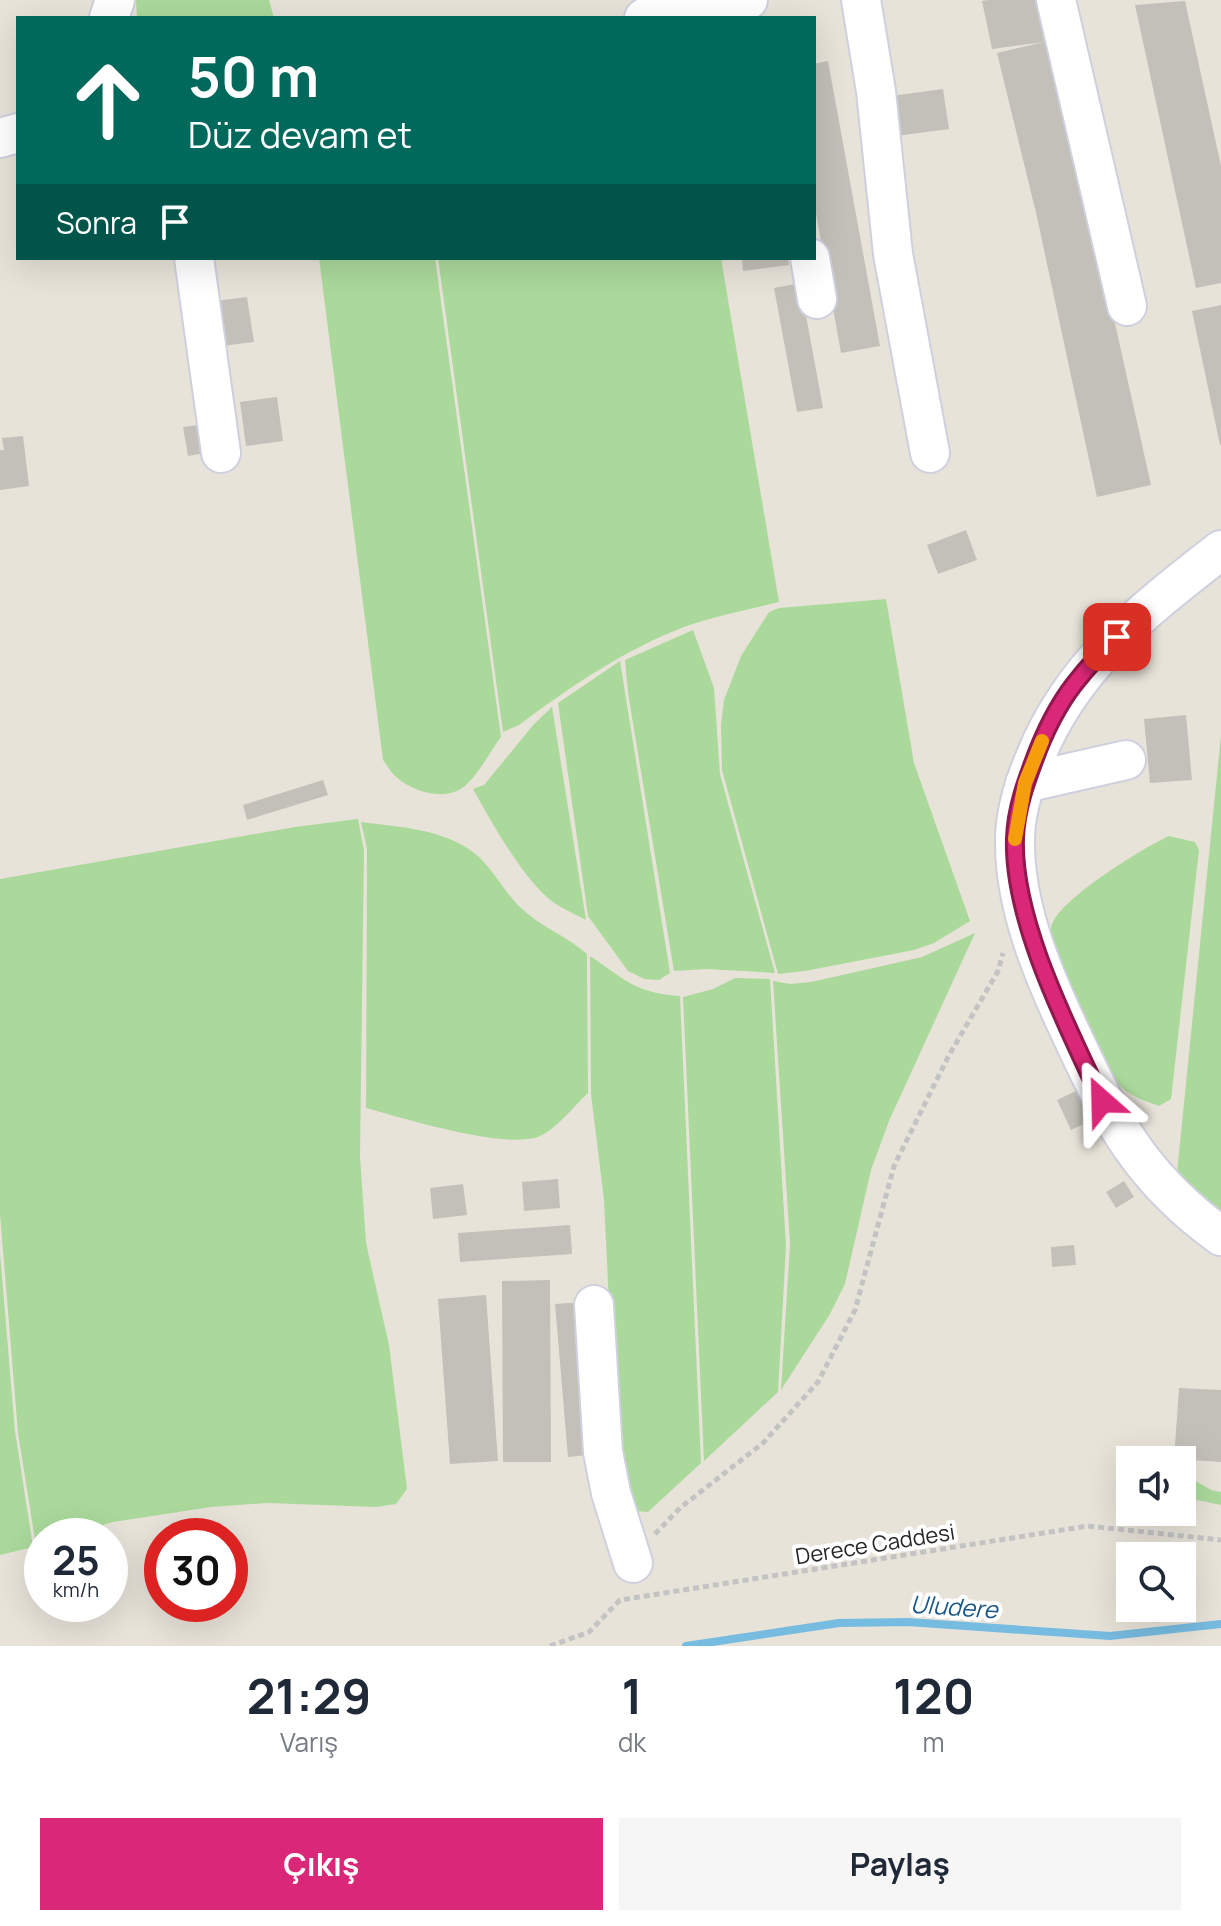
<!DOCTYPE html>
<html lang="tr">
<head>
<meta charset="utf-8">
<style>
	body { margin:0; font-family:Manrope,sans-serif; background:#f6f6f7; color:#1f2937; height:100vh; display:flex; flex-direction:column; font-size:30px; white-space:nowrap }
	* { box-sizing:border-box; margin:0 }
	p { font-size:26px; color:#747a83 }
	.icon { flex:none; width:44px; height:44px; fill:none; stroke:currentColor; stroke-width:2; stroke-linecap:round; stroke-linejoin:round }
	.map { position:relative; height:1646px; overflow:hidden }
	.sheet { display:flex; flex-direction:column; background:#fff; flex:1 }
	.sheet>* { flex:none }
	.top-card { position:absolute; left:16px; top:16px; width:800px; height:244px; border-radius:0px; box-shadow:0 8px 32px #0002; background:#00695c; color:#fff; overflow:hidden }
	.controls { position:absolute; left:1116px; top:1446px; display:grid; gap:16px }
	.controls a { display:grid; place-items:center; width:80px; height:80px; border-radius:0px; background:#fff; box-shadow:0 8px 32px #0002; font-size:40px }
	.speed { position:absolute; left:24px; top:1518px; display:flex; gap:16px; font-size:40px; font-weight:700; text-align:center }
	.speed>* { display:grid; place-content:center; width:104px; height:104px; border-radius:50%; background:#fff; box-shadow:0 8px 32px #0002; line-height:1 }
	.speed small { font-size:20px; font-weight:400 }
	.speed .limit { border:12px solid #d22; background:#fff; color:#111 }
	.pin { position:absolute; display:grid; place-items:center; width:68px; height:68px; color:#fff; margin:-34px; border-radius:16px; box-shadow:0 4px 12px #0006 }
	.me { position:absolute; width:88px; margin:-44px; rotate:335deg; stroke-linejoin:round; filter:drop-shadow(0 0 6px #0008) }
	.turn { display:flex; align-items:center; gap:28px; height:168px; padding:0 40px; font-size:36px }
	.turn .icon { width:104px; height:104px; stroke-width:2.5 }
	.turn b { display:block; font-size:56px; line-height:68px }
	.then { display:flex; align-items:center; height:76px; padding:0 40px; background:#0003; gap:16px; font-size:30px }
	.eta { display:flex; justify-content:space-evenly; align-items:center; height:136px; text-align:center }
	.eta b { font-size:48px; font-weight:700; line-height:56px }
	.button { display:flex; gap:16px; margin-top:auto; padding:16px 40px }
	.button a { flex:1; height:92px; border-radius:0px; background:#db2777; color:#fff; font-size:32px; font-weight:700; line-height:92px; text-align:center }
	.button a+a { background:#f6f6f7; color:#1f2937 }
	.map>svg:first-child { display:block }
	.green { fill:#abd99b }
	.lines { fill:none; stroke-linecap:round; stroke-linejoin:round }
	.stream { stroke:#76bbe0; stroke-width:8 }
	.building { fill:#c3c0b9 }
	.minor-casing { stroke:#cfd0de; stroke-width:42 }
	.path { stroke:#c3c3c3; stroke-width:5; stroke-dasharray:6 4; stroke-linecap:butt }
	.minor { stroke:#fff; stroke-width:38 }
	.route-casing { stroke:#8e194d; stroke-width:20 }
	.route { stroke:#db2777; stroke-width:14 }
	.slow { stroke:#f59e0b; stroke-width:14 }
	.labels { text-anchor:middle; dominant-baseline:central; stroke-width:8; stroke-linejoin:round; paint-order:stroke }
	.street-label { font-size:22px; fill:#272727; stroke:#fff }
	.water-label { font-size:24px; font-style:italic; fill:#1b5887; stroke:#fff }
</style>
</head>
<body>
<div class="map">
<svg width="1221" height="1646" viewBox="0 0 1221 1646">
	<rect width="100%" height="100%" fill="#e8e3d9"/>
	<path class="green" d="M136,0H269L274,18H137Z
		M319,258H435L501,737C490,752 481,770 468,783C449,804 411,792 394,775C390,771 386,764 383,760Z
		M438,258H721L779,602C748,610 714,616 684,627C624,650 570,687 519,725L503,732Z
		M886,599L914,763L970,921L934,943L914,950L805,971L778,974L722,770L721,725L724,700L741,656L769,612L779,608Z
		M693,630L714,688L720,774L775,973L707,969L674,971L628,693L625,660Z
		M620,661L670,973L659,980L644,979L628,971L588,916L558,703Z
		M552,707L586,920C575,914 563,909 553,902C525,882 490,820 473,789L484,785L534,724Z
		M1221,735V1221L1177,1173Z
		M358,819L364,851L360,1156L366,1243L389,1345L407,1489L396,1504L376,1507L268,1503L211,1507L113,1522L67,1536H42V1544L36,1546L18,1433L0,1214V879L295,827Z
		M361,822C400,827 447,829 478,856C494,871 505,893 521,908C541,927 567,936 587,954L588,1093C574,1106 559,1126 542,1135C511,1152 403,1118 366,1108L367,849Z
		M1169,836L1195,842L1199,850L1171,1099L1159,1106C1148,1102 1136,1098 1126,1091C1095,1068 1065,976 1049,938C1050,932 1051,925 1054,920C1069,894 1141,849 1169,836Z
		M975,933L889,1121L871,1170L845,1284L830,1314L781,1390L790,1244L773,981L790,984L811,982L922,957Z
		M590,956C626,980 635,993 680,996L701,1463L648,1512L634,1511L615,1430L604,1200L591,1094Z
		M735,978L770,979L786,1246L778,1392L704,1461L683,997L713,989Z
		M0,1253L15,1431L33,1547L0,1555Z
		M1182,1473L1211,1490L1221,1492V1505L1197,1500L1182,1492Z"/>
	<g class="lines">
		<path class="stream" d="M686,1646L839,1623L908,1622L1110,1636L1221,1624"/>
	</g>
	<path class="building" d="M988,0H1043L1151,485L1097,497L1037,217L997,53L1044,42L992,49L982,1Z
		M1185,1L1221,166V283L1196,288L1135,5Z
		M828,61L880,346L841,353L814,202V64Z
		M943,89L949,129L896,136L891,96Z
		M742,258H788L789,265L743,271Z
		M800,283L823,408L797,412L774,288Z
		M247,297L254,342L221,346L215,301Z
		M1221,305V445H1220L1192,311Z
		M277,397L283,441L246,446L240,402Z
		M206,424L211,452L188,456L183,427Z
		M23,436L29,486L0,490V450H4L2,438Z
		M966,530L977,560L938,574L927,545Z
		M1186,715L1192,780L1150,783L1144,719Z
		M323,780L328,795L247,820L243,805Z
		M1087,1086L1101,1116L1071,1130L1057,1100Z
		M558,1179L560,1208L524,1211L522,1182Z
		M1124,1181L1134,1197L1116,1208L1106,1192Z
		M463,1184L467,1215L433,1219L430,1188Z
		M570,1225L572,1254L460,1262L458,1233Z
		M1074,1245L1076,1265L1052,1267L1051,1247Z
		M550,1280L551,1462H503L502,1281Z
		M486,1295L498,1461L450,1464L438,1299Z
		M584,1302L597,1454L568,1457L555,1304Z
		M1179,1388L1221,1390V1462L1174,1459Z"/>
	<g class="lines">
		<defs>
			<path id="minor" d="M861,0L876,91L893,254L930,453
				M1056,0L1127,306
				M109,18L115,0
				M644,18L748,0
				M0,138L18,133
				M194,258L221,453
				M810,258L817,299
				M1221,550C1144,610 1072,665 1035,758C1024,784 1015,812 1015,840C1014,907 1044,977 1072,1036C1112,1122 1142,1179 1221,1236
				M1025,783L1126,760
				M594,1305L603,1452L611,1493L633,1563"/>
		</defs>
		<use href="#minor" class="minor-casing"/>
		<path class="path" d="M655,1534L680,1508L763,1443L818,1382L855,1310L894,1166L948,1057L998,971L1003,953
			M550,1646L589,1632L620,1600L1088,1526L1221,1540"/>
		<use href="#minor" class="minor"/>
	</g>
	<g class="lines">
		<defs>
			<path id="route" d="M1102,1101C1068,1028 1012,920 1015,838C1016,807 1027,779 1038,750C1048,725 1062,698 1080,677C1091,663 1105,650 1117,637"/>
		</defs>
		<use href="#route" class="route-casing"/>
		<use href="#route" class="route"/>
		<path class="slow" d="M1015,839L1025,783L1042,741"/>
	</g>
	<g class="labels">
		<g class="street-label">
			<text transform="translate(875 1544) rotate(-9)">Derece Caddesi</text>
		</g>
		<g class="water-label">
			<text transform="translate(954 1606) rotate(4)">Uludere</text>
		</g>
	</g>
</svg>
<div class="controls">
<a><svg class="icon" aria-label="sound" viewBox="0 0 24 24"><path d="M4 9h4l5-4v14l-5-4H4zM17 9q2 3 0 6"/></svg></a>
<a><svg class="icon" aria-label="search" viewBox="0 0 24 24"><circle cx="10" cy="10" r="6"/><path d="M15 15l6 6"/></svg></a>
</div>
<div class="speed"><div>25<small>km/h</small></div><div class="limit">30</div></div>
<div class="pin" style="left:1117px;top:637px;background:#d93025"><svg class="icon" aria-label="arrive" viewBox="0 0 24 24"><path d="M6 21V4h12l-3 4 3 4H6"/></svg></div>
<svg class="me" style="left:1102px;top:1101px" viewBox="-20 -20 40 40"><path d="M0-17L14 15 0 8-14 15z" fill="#db2777" stroke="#fff" stroke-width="4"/></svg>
<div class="top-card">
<div class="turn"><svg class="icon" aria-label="ahead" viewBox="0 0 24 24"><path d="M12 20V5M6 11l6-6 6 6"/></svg><div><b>50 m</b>Düz devam et</div></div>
<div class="then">Sonra<svg class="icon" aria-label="arrive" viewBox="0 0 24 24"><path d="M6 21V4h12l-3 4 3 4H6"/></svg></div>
</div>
</div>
<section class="sheet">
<div class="eta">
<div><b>21:29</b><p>Varış</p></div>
<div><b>1</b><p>dk</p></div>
<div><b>120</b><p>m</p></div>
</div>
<div class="button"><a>Çıkış</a><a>Paylaş</a></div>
</section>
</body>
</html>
